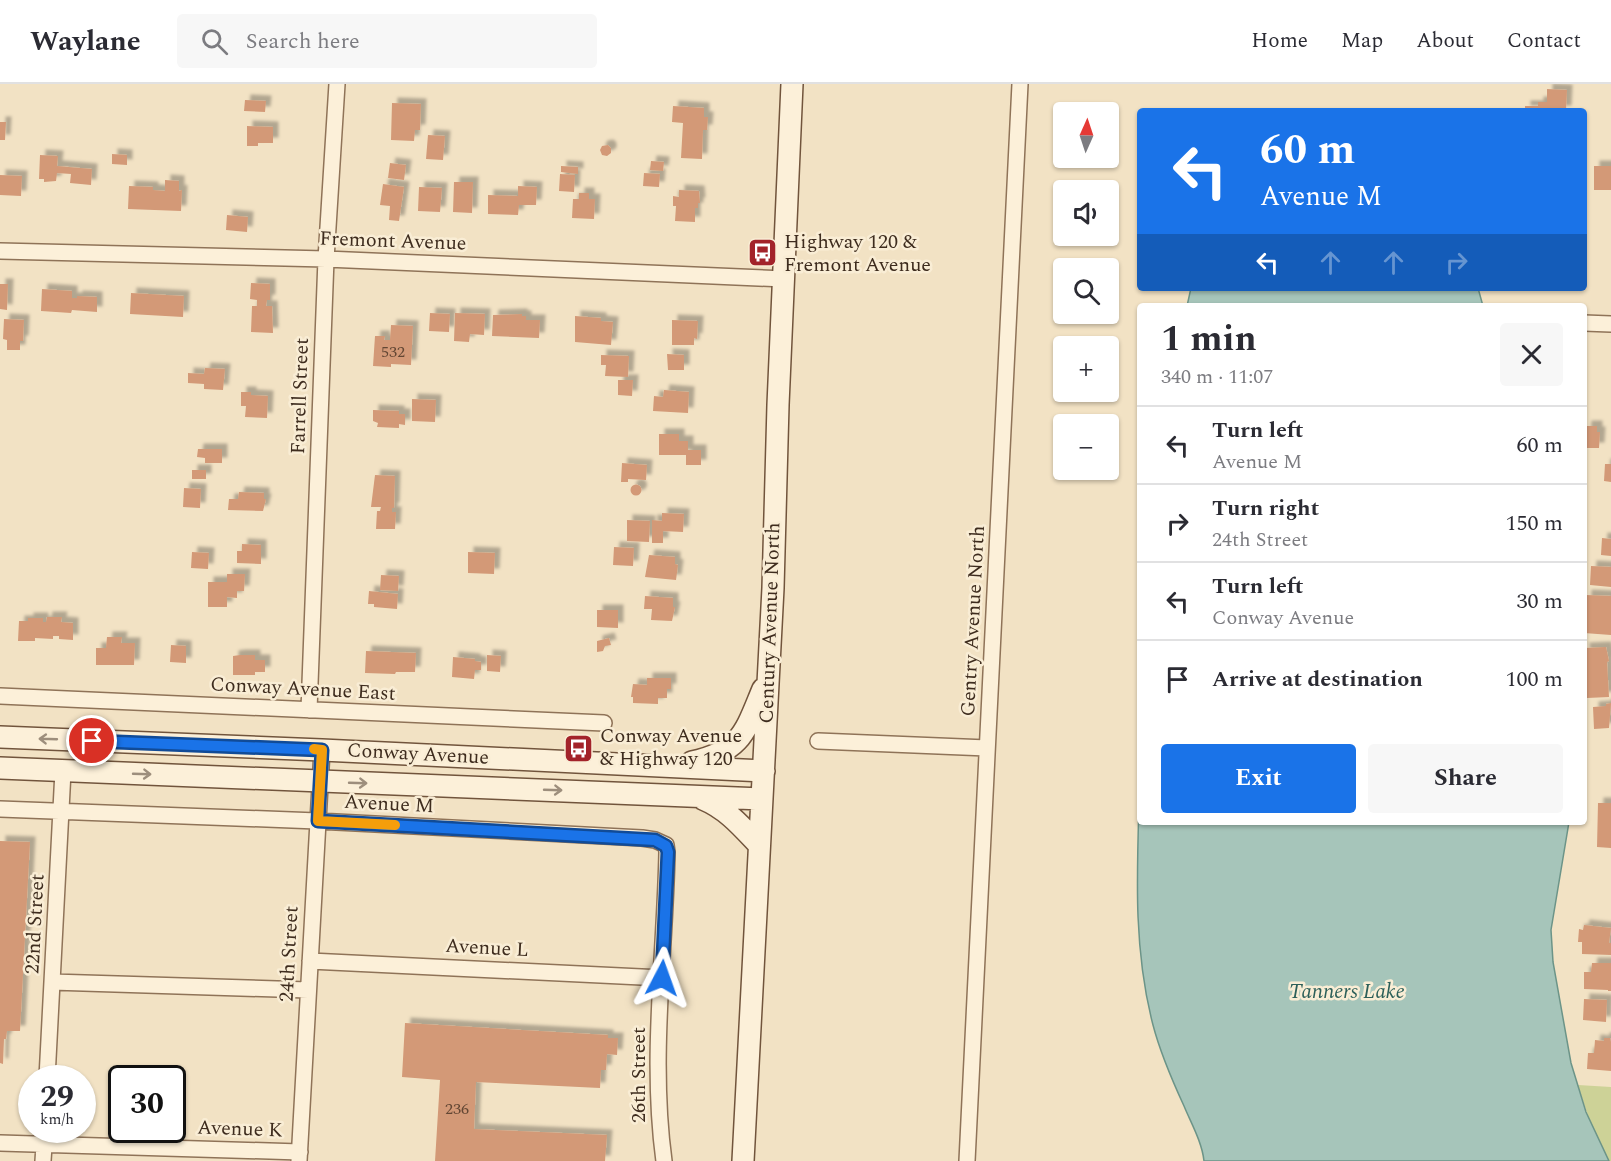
<!DOCTYPE html>
<html lang="en">
<head>
<meta charset="utf-8">
<style>
	body { margin:0; font-family:Spectral,serif; background:#f7f7f7; color:#2b2b33; height:100vh; display:flex; flex-direction:column; font-size:22px; white-space:nowrap }
	* { box-sizing:border-box; margin:0 }
	p { font-size:20px; color:#7c7c81 }
	.icon { flex:none; width:33px; height:33px; fill:none; stroke:currentColor; stroke-width:2; stroke-linecap:round; stroke-linejoin:round }
	.map { position:relative; flex:1; overflow:hidden }
	.details { position:absolute; left:1137px; top:219px; width:450px; height:522px; display:flex; flex-direction:column; background:#fff; border-radius:6px; box-shadow:0 2px 4px #0004 }
	.details>* { flex:none }
	.banner { position:absolute; left:1137px; top:24px; width:450px; height:183px; border-radius:6px; box-shadow:0 2px 4px #0004; background:#1a73e8; color:#fff; overflow:hidden }
	.needle { width:39px; rotate:3deg }
	.tools { position:absolute; left:1053px; top:18px; display:grid; gap:12px }
	.tools a { display:grid; place-items:center; width:66px; height:66px; border-radius:6px; background:#fff; box-shadow:0 2px 4px #0004; font-size:30px }
	.speed { position:absolute; left:18px; top:981px; display:flex; gap:12px; font-size:30px; font-weight:700; text-align:center }
	.speed>* { display:grid; place-content:center; width:78px; height:78px; border-radius:50%; background:#fff; box-shadow:0 2px 4px #0004; line-height:1 }
	.speed small { font-size:15px; font-weight:400 }
	.speed .limit { border:3px solid #111; border-radius:9px; background:#fff; color:#111 }
	.pin { position:absolute; display:grid; place-items:center; width:51px; height:51px; color:#fff; margin:-26px; border:3px solid #fff; border-radius:50%; box-shadow:0 2px 6px #0007 }
	.me { position:absolute; width:66px; margin:-33px; rotate:4deg; stroke-linejoin:round; filter:drop-shadow(0 0 4px #0008) }
	.turn { display:flex; align-items:center; gap:21px; height:126px; padding:0 24px; font-size:27px }
	.turn .icon { width:78px; height:78px; stroke-width:2.5 }
	.turn b { display:block; font-size:42px; line-height:51px }
	.lanes { display:flex; align-items:center; height:57px; padding:0 24px; background:#0003; justify-content:center; gap:30px; direction:ltr }
	.lanes .off { opacity:.35 }
	.round { display:grid; place-items:center; flex:none; width:63px; height:63px; border-radius:6px; background:#f7f7f7 }
	.summary { display:flex; align-items:center; justify-content:space-between; height:102px; padding:0 24px }
	h1 { font-size:36px; font-weight:700; line-height:45px }
	.cta { display:flex; gap:12px; margin-top:auto; padding:12px 24px }
	.cta a { flex:1; height:69px; border-radius:6px; background:#1a73e8; color:#fff; font-size:24px; font-weight:700; line-height:69px; text-align:center }
	.cta a+a { background:#f7f7f7; color:#2b2b33 }
	ul { padding:0; list-style:none }
	li { display:flex; align-items:center; gap:18px; height:78px; padding:0 24px; border-top:2px solid #e1e1e2 }
	li div { flex:1 }
	li b { display:block; font-size:22px }
	li em { font-style:normal }
	header { display:flex; align-items:center; gap:36px; box-sizing:border-box; height:84px; padding:0 30px; background:#fff; border-bottom:2px solid #e1e1e2 }
	header strong { font-size:28px }
	nav { display:flex; gap:33px; margin-inline-start:auto; font-size:21px }
	.search { width:420px; height:54px; background:#f7f7f7; display:flex; align-items:center; gap:15px; box-sizing:border-box; padding:0 21px; border-radius:6px; color:#7c7c81; font-size:22px }
	.map>svg:first-child { display:block }
	.green { fill:#cdd297 }
	.water { fill:#a6c5ba; stroke:#6c9488; stroke-width:1.5 }
	.building { fill:#d39977; filter:url(#shadow) }
	.lines { fill:none; stroke-linecap:round; stroke-linejoin:round }
	.street-casing { stroke:#8f7358; stroke-width:18 }
	.secondary-casing { stroke:#71543c; stroke-width:24 }
	.street { stroke:#fcf0d9; stroke-width:15 }
	.secondary { stroke:#fcf0d9; stroke-width:21 }
	.oneway { stroke:#9d8e7c }
	.route-casing { stroke:#114b97; stroke-width:15 }
	.route { stroke:#1a73e8; stroke-width:10 }
	.slow { stroke:#f59e0b; stroke-width:10 }
	.labels { text-anchor:middle; dominant-baseline:central; stroke-width:5; stroke-linejoin:round; paint-order:stroke }
	.number-label { font-size:16px; fill:#634734 }
	.street-label { font-size:20px; fill:#3e2c1e; stroke:#f9edd5 }
	.poi-label { font-size:20px; fill:#3e2c1e; stroke:#f9edd5; text-anchor:start }
	.water-label { font-size:21px; font-style:italic; fill:#2c5f59; stroke:#f9edd5 }
</style>
</head>
<body>
<header>
<strong>Waylane</strong>
<div class="search"><svg class="icon" aria-label="search" viewBox="0 0 24 24"><circle cx="10" cy="10" r="6"/><path d="M15 15l6 6"/></svg>Search here</div>
<nav><a>Home</a><a>Map</a><a>About</a><a>Contact</a></nav>
</header>
<div class="map">
<svg width="1611" height="1077" viewBox="0 0 1611 1077">
	<defs>
		<filter id="shadow"><feDropShadow dx="5.5" dy="-5.5" stdDeviation="1.5" flood-color="#0004"/></filter>
	</defs>
	<rect width="100%" height="100%" fill="#f2e2c4"/>
	<path class="green" d="M1578,1001L1611,1003V1077H1609C1595,1053 1586,1027 1578,1001Z"/>
	<path class="water" d="M1191,204H1478L1483,222H1187Z
		M1140,687V738H1569L1551,846L1553,878L1571,979L1586,1028L1609,1077H1204C1202,1058 1191,1039 1184,1022C1172,996 1160,968 1153,941C1131,857 1138,772 1140,687Z"/>
	<path class="building" d="M1547,5L1567,6L1566,27H1525V22H1538V18H1547Z
		M245,16L266,17L265,28L244,27Z
		M392,19L421,20L420,46H415L414,57L391,56Z
		M673,22L704,24V33H708L707,46H703L702,75L681,74L683,39L672,38Z
		M0,38H6L5,56H0Z
		M247,42L273,43V59H258V62H247Z
		M428,51L445,52L443,76L426,75Z
		M608,61L611,64V69L607,72L602,71L600,66L602,62Z
		M112,70L127,71V81L112,80Z
		M40,71L58,72L57,82L92,85L91,101L70,99L71,90L57,89L56,97L44,98V95H39Z
		M651,77L664,78L663,87L650,86Z
		M390,79L406,81L404,96L388,94Z
		M561,82L578,83V90L561,88Z
		M1594,82H1611V106H1594Z
		M644,89L660,90L659,103L643,102Z
		M560,90L575,91L574,108L559,107Z
		M0,91L22,92L21,112L0,111Z
		M165,96L179,97V107L182,106L181,127L128,125L129,102L153,103V106L165,107Z
		M454,98H473L472,129L453,128Z
		M383,100L404,103L399,137L389,136L390,122L380,121Z
		M518,102L537,103L536,121H519L518,131L488,130V111L518,112Z
		M419,103L442,104L440,128L418,127Z
		M679,106L699,107L700,119H698V124H695V138L675,137L676,122H673V112L679,113Z
		M579,109H589V115H595L594,135L572,134L573,115H579Z
		M227,131L248,133L247,148L226,146Z
		M251,199L270,200V216H267L266,222H272L273,249L251,248L252,222H257V216L250,215Z
		M0,200H8L7,226L0,225Z
		M42,205L72,207V214H77V212L97,213V228L72,226L71,229L41,227Z
		M131,209L184,212L183,233L130,230Z
		M430,229L450,230L449,248L429,247Z
		M455,229L485,230L484,251L470,250L469,258L454,257Z
		M522,230V232H526V236H540L539,254L492,252L493,231Z
		M575,232L601,234V237L613,238L611,261L575,258Z
		M4,235L24,236L23,257H20V266H7V256L3,255Z
		M672,236L698,237L697,255L694,254V261H672Z
		M391,241L413,242L411,281L391,280V283L373,282L375,252H385L384,256H390Z
		M667,270L684,271V286H668Z
		M601,271L629,272L628,293L605,292L606,281H601Z
		M205,284L225,285L223,306L204,305V300L188,299V289L204,290Z
		M618,296H633L632,312L618,311Z
		M664,306L689,308L688,329L653,327L654,312L663,313Z
		M241,308H251V311L268,312L267,334L245,333L246,322H241Z
		M412,315L436,316L435,338L412,337Z
		M373,326L399,327V330H405V341L399,340V344L377,343L378,339L373,337Z
		M1586,342H1597V348H1600L1599,364H1584Z
		M659,350H679V357H688V366H701V381H686V371H659Z
		M198,365H222V379H205V374L197,373Z
		M622,379L647,381L646,396L628,395V398H621Z
		M1605,380H1611V398L1604,397Z
		M192,386H206V395H192Z
		M375,391L395,392L394,424H392V428H396L395,445H376L377,427H380L381,423H371Z
		M630.5 406a5.5 5.5 0 1 1 11 0a5.5 5.5 0 1 1-11 0Z
		M184,404L201,405L200,424L183,423Z
		M239,408L264,409V415H266L263,427L228,426L229,415H238Z
		M662,429L684,430L683,448L663,447V459H652V436L662,437Z
		M627,436L650,437L649,458L627,457Z
		M1602,454L1611,455V472L1601,471Z
		M242,460L261,461V480L237,479V467H242Z
		M614,463L634,464L633,482L613,481Z
		M192,468L209,469L208,485L191,484Z
		M468,468L495,469L494,490L468,489Z
		M649,471L675,473V480L678,481L676,496L645,493Z
		M1591,482L1611,483V503L1590,501Z
		M227,490H245L244,507H237V514L227,513V523H208V498H227Z
		M381,491L399,492L398,507L380,506Z
		M369,507L398,510L397,525L374,523V520H368Z
		M1586,511L1611,512V551L1584,549Z
		M645,512L673,514V523H675L672,537L651,536L652,525H644Z
		M597,526H618V544L597,543Z
		M47,533H62L61,538L73,539V556L59,555V552H53V555L35,554V557H18L19,537H28V534H43V538H46Z
		M107,553H122L121,559H135L134,581H96V564H106Z
		M609,554L611,561L605,562L603,567L597,568V557Z
		M171,561L186,562V579L170,578Z
		M1606,563L1609,577L1607,578L1609,613L1587,614L1584,564Z
		M366,567L416,569L415,588H396L395,590L365,589Z
		M240,571H255V576H265V588H255V591H233V572Z
		M487,571L501,572L500,588L487,587Z
		M453,573L475,575V577L481,578V586H475L474,595L452,593Z
		M647,594H671V605H667V614H658V620L633,619V613H631L633,600L647,601Z
		M1611,619L1609,644L1594,645L1593,623L1606,622V620Z
		M1598,719H1611V764L1597,763Z
		M0,757L30,758L20,947H7L6,955H4L3,980L0,979Z
		M1584,841L1611,844L1609,859H1611V871L1582,870V858H1578L1579,845L1583,846Z
		M1592,879H1611V907H1608V906L1584,905V888H1591Z
		M1584,915L1607,916L1606,938L1583,936Z
		M405,939L608,951V954H618L617,971L607,970L606,986H601L600,1004L476,998L474,1045L607,1051L605,1077H435L440,996L402,993Z
		M1604,954H1610L1611,958V987L1587,985L1588,969H1594L1595,956L1604,957Z"/>
	<g class="lines">
		<defs>
			<path id="street" d="M0,167L326,175L784,195
				M1584,239L1611,240
				M0,612L604,639
				M309,626L326,175L337,0
				M818,657L987,664
				M0,725L317,737L642,754L655,756L666,761L667,768C665,871 650,975 664,1077
				M310,877L662,894
				M52,898L308,906
				M47,994L63,687
				M0,1059L300,1068
				M43,1077L45,1046
				M299,1077L322,666
				M967,1077L1020,0"/>
			<path id="secondary" d="M0,653L322,666L764,687
				M692,678C742,667 745,648 763,605
				M0,684L762,715
				M703,715C727,725 742,743 759,761
				M743,1077L773,504L778,321L792,0"/>
		</defs>
		<use href="#street" class="street-casing"/>
		<use href="#secondary" class="secondary-casing"/>
		<use href="#street" class="street"/>
		<use href="#secondary" class="secondary"/>
	</g>
	<defs><path id="oneway-shaft" d="M-6 0H5M1.5-3L5.5 0L1.5 3" fill="none" stroke-width="1.6" stroke-linecap="round" stroke-linejoin="round" transform="scale(1.5)"/></defs>
	<g class="oneway">
		<use href="#oneway-shaft" transform="translate(48 655) rotate(-178)"/>
		<use href="#oneway-shaft" transform="translate(142 690) rotate(2)"/>
		<use href="#oneway-shaft" transform="translate(358 699) rotate(2)"/>
		<use href="#oneway-shaft" transform="translate(553 706) rotate(2)"/>
	</g>
	<g class="lines">
		<defs>
			<path id="route" d="M92,657L322,666L318,737L655,756L666,762L668,768L662,894"/>
		</defs>
		<use href="#route" class="route-casing"/>
		<use href="#route" class="route"/>
		<path class="slow" d="M314,665L322,666L318,737L395,741"/>
	</g>
	<defs>
		<symbol id="bus-square" viewBox="-11 -11 22 22"><rect x="-9" y="-9" width="18" height="18" rx="4" fill="#a3232a" stroke="#f9edd5"/><path d="M-5-6H5V4H4V6H2V4H-2V6H-4V4H-5ZM-3.5-4V0h7V-4ZM-3.5 1.2v1.5H-2V1.2ZM2 1.2v1.5H3.5V1.2Z" fill="#fff"/></symbol>
	</defs>
	<g fill-rule="evenodd">
		<use href="#bus-square" x="746" y="152" width="33" height="33"/>
		<use href="#bus-square" x="562" y="648" width="33" height="33"/>
	</g>
	<g class="labels">
		<g class="number-label">
			<text x="393" y="268">532</text>
			<text x="457" y="1025">236</text>
		</g>
		<g class="street-label">
			<text transform="translate(393 157) rotate(2)">Fremont Avenue</text>
			<text transform="translate(300 312) rotate(-88)">Farrell Street</text>
			<text transform="translate(973 537) rotate(-87)">Gentry Avenue North</text>
			<text transform="translate(770 539) rotate(-88)">Century Avenue North</text>
			<text transform="translate(303 605) rotate(3)">Conway Avenue East</text>
			<text transform="translate(418 670) rotate(3)">Conway Avenue</text>
			<text transform="translate(389 720) rotate(3)">Avenue M</text>
			<text transform="translate(35 840) rotate(-87)">22nd Street</text>
			<text transform="translate(487 864) rotate(3)">Avenue L</text>
			<text transform="translate(289 870) rotate(-87)">24th Street</text>
			<text transform="translate(639 991) rotate(-90)">26th Street</text>
			<text transform="translate(240 1045) rotate(2)">Avenue K</text>
		</g>
		<g class="poi-label">
			<text x="784" y="158">Highway 120 &amp;<tspan x="784" dy="23">Fremont Avenue</tspan></text>
			<text x="600" y="652">Conway Avenue<tspan x="600" dy="23">&amp; Highway 120</tspan></text>
		</g>
		<g class="water-label">
			<text x="1347" y="908">Tanners Lake</text>
		</g>
	</g>
</svg>
<div class="tools">
<a><svg class="needle" viewBox="-14 -14 28 28"><path d="M0-13l5 13h-10z" fill="#e53935"/><path d="M0 13l5-13h-10z" fill="#7c7c81"/></svg></a>
<a><svg class="icon" aria-label="sound" viewBox="0 0 24 24"><path d="M4 9h4l5-4v14l-5-4H4zM17 9q2 3 0 6"/></svg></a>
<a><svg class="icon" aria-label="search" viewBox="0 0 24 24"><circle cx="10" cy="10" r="6"/><path d="M15 15l6 6"/></svg></a>
<a>+</a>
<a>−</a>
</div>
<div class="speed"><div>29<small>km/h</small></div><div class="limit">30</div></div>
<div class="pin" style="left:92px;top:657px;background:#d93025"><svg class="icon" aria-label="arrive" viewBox="0 0 24 24"><path d="M6 21V4h12l-3 4 3 4H6"/></svg></div>
<svg class="me" style="left:662px;top:894px" viewBox="-20 -20 40 40"><path d="M0-17L14 15 0 8-14 15z" fill="#1a73e8" stroke="#fff" stroke-width="4"/></svg>
<div class="banner">
<div class="turn"><svg class="icon" aria-label="left" viewBox="0 0 24 24"><path d="M17 20v-9H6M10 6l-5 5 5 5"/></svg><div><b>60 m</b>Avenue M</div></div>
<div class="lanes"><svg class="icon" aria-label="left" viewBox="0 0 24 24"><path d="M17 20v-9H6M10 6l-5 5 5 5"/></svg><svg class="icon off" aria-label="ahead" viewBox="0 0 24 24"><path d="M12 20V5M6 11l6-6 6 6"/></svg><svg class="icon off" aria-label="ahead" viewBox="0 0 24 24"><path d="M12 20V5M6 11l6-6 6 6"/></svg><svg class="icon off" aria-label="right" viewBox="0 0 24 24"><path d="M7 20v-9h11M14 6l5 5-5 5"/></svg></div>
</div>
<section class="details">
<div class="summary"><div><h1>1 min</h1><p>340 m · 11:07</p></div><a class="round"><svg class="icon" aria-label="close" viewBox="0 0 24 24"><path d="M6 6l12 12M18 6L6 18"/></svg></a></div>
<ul>
<li><svg class="icon" aria-label="left" viewBox="0 0 24 24"><path d="M17 20v-9H6M10 6l-5 5 5 5"/></svg><div><b>Turn left</b><p>Avenue M</p></div><em>60 m</em></li>
<li><svg class="icon" aria-label="right" viewBox="0 0 24 24"><path d="M7 20v-9h11M14 6l5 5-5 5"/></svg><div><b>Turn right</b><p>24th Street</p></div><em>150 m</em></li>
<li><svg class="icon" aria-label="left" viewBox="0 0 24 24"><path d="M17 20v-9H6M10 6l-5 5 5 5"/></svg><div><b>Turn left</b><p>Conway Avenue</p></div><em>30 m</em></li>
<li><svg class="icon" aria-label="arrive" viewBox="0 0 24 24"><path d="M6 21V4h12l-3 4 3 4H6"/></svg><div><b>Arrive at destination</b></div><em>100 m</em></li>
</ul>
<div class="cta"><a>Exit</a><a>Share</a></div>
</section>
</div>
</body>
</html>
